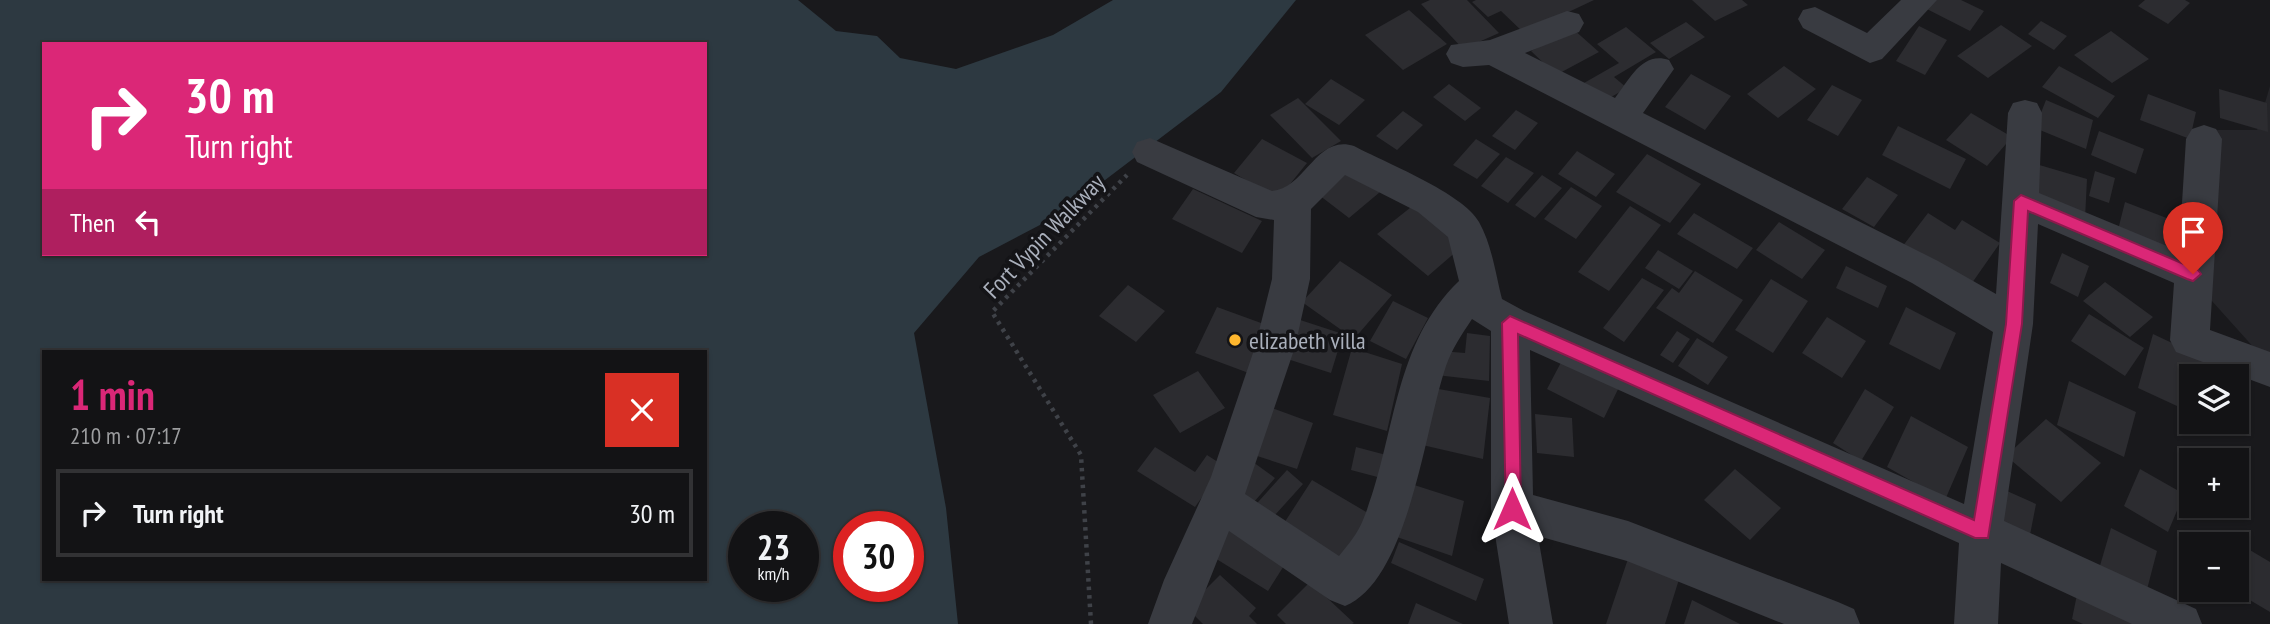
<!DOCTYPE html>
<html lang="en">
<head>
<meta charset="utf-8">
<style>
	body { margin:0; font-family:"PT Sans Narrow",sans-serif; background:#1c1c1e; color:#f1f3f6; height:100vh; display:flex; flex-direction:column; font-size:26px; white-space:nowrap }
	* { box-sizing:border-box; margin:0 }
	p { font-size:23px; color:#9d9ea0 }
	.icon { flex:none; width:38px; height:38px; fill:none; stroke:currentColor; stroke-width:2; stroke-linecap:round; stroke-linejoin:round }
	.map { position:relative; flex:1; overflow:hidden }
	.panel { position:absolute; left:42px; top:350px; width:665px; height:231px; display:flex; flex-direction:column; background:#131315; border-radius:0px; box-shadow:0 2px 5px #0004,0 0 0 2px #323234 }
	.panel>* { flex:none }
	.banner { position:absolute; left:42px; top:42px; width:665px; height:214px; border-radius:0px; box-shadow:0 2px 5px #0004,0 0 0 2px #323234; background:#db2777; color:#fff; overflow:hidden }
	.fabs { position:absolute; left:2179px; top:364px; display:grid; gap:14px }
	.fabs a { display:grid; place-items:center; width:70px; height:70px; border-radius:0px; background:#131315; box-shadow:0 2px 5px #0004,0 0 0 2px #323234; font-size:35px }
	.speed { position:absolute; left:728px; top:511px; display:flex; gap:14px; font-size:35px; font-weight:700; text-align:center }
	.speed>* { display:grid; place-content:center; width:91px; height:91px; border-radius:50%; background:#131315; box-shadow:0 2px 5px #0004,0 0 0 2px #323234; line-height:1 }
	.speed small { font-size:18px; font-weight:400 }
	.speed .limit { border:10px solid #d22; background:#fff; color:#111 }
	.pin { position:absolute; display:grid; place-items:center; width:60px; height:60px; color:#fff; margin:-72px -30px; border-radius:50% 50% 50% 0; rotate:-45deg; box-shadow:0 0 7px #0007 }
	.pin .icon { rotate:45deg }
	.me { position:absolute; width:77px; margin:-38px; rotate:0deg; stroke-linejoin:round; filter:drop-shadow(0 0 5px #0008) }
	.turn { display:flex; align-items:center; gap:24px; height:147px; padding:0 28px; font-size:32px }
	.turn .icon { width:91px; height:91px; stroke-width:2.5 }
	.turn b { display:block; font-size:49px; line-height:60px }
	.then { display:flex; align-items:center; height:66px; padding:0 28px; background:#0003; gap:14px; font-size:26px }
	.round { display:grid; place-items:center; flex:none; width:74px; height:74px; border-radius:0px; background:#1c1c1e }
	.summary { display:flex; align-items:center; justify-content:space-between; height:119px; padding:0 28px }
	h1 { font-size:42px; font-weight:800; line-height:52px; color:#db2777 }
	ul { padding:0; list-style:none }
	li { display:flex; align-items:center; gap:21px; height:88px; margin:0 14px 10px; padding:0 14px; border:4px solid #323234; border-radius:0px }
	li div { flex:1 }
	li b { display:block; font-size:26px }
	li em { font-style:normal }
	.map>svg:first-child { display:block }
	.built { fill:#252529 }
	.water { fill:#2d3941; fill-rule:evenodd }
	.building { fill:#2c2c30 }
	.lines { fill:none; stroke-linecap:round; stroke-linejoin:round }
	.path { stroke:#3f4248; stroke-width:4.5; stroke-dasharray:3.5 5; stroke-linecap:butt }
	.minor { fill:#393b41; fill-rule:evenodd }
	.route { fill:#db2777; stroke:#8e194d; stroke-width:2 }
	.poi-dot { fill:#ffb72e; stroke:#141417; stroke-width:2.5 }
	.labels { text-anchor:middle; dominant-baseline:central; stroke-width:7; stroke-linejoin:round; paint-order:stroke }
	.street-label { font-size:24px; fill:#aab0bc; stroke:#141417 }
	.poi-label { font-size:24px; fill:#aab0bc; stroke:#141417; text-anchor:start }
</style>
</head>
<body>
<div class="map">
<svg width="2270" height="624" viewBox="0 0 2270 624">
	<rect width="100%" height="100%" fill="#19191c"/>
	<path class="built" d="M2270,86V355L2256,350L2203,291L2212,130H2257Z"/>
	<path class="water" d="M0,0H798L836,31L877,36L900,58L956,69L1053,35L1113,0H1296L1221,92L1059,215L979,257L914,333L946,508L958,624H0ZM44,44H705V254H44ZM44,352H705V579H44ZM744,527H803V586H744ZM849,527H908V586H849Z"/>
	<path class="building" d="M1430,0H1467L1499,33L1463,49L1421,4Z
		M1476,0H1594L1524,33L1501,11L1488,17L1472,2Z
		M1692,0H1742L1748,5L1715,21Z
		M1926,0H1961L1984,11L1970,31L1921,6Z
		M2145,0H2185L2190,3L2168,24L2138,6Z
		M1409,10L1447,44L1403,70L1365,35Z
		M2041,21L2067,36L2054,50L2028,34Z
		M1686,22L1705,37L1669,59L1650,43Z
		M2001,25L2032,46L1988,78L1957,56Z
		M1919,26L1947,40L1925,75L1896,61Z
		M1626,27L1656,52L1614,77L1627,88L1604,101L1584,83L1619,63L1597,44Z
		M1573,29L1599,52L1556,75L1531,51Z
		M2111,31L2149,59L2112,83L2074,55Z
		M1784,66L1816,89L1778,118L1747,94Z
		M2059,66L2115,96L2098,118L2042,87Z
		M1691,74L1731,96L1705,130L1665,107Z
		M1331,79L1365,100L1339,125L1305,104Z
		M1449,84L1481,108L1465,121L1433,97Z
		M1832,85L1862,100L1838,136L1807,120Z
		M2219,89L2267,103L2268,132L2220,118Z
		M2148,94L2196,112L2190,139L2140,120Z
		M1298,98L1341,141L1312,158L1270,115Z
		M2046,100L2093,120L2086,149L2035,128Z
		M1516,110L1538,123L1515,150L1492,136Z
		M1403,111L1423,125L1397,150L1376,136Z
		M1971,113L2012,137L1987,166L1946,140Z
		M1898,126L1966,159L1950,189L1882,155Z
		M2099,131L2144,149L2136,174L2091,155Z
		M1262,139L1307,163L1278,199L1234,173Z
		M1476,139L1500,154L1477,179L1453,165Z
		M1577,151L1615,174L1596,197L1558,174Z
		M1647,154L1701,184L1670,223L1616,192Z
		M1506,157L1534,173L1508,203L1481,186Z
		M2036,164L2087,179L2085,219L2034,194Z
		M1346,166L1380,192L1349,218L1315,192Z
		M2095,171L2115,178L2109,203L2089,196Z
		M1542,175L1562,188L1535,218L1515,205Z
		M1867,177L1898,195L1874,227L1842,209Z
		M1571,187L1602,206L1576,239L1544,219Z
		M1193,189L1262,221L1242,253L1172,219Z
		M2125,202L2177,222L2171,252L2118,230Z
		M1415,204L1465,244L1428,276L1377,234Z
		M1630,206L1661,225L1609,291L1578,272Z
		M1694,213L1753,248L1737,269L1677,234Z
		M1928,213L1955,230L1962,220L2000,243L1972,283L1899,251Z
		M1779,222L1825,250L1802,279L1756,250Z
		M1658,250L1693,271L1679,289L1645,268Z
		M2062,253L2089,266L2078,297L2050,283Z
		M1340,261L1392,295L1354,339L1302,302Z
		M1846,266L1887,286L1878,308L1836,288Z
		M1695,271L1743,300L1713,343L1656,308L1672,288L1679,293Z
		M1642,278L1664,290L1624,342L1603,328Z
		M1771,279L1808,301L1773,353L1735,330Z
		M2105,282L2153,317L2130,337L2083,301Z
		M1128,285L1165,311L1136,342L1099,316Z
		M1393,301L1428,318L1406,359L1370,341Z
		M1217,307L1275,328L1254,375L1195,353Z
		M1906,307L1956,333L1940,370L1889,344Z
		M2089,314L2144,348L2125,376L2071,341Z
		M1291,317L1343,334L1331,373L1278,356Z
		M1827,317L1866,341L1842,378L1802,353Z
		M1677,331L1690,339L1673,363L1660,355Z
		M1467,333L1490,336L1489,381L1436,375L1440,351L1465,353Z
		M2153,334L2204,358L2199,376H2191L2190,412L2138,388Z
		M1697,338L1728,357L1708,385L1678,366Z
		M1352,348L1402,364L1387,431L1333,415Z
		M1567,351L1623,379L1604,418L1547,389Z
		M1198,371L1225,408L1180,433L1153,395Z
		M2069,381L2136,412L2124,457L2057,425Z
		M1427,387L1490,398L1483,459L1418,444Z
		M1865,389L1894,407L1861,461L1833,443Z
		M1272,408L1313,423L1297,469L1254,455Z
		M1535,414L1572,418L1574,457L1537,453Z
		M1911,416L1968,447L1945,500L1887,467Z
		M2046,419L2101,463L2061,502L2006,456Z
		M1155,447L1195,472L1207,455L1224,466L1195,507L1137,471Z
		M1356,447L1390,456L1385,479L1351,470Z
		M1253,462L1275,478L1253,503L1231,486Z
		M1735,469L1781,508L1750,540L1704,500Z
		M2140,469L2184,494L2168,532L2124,506Z
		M1287,470L1303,484L1266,525L1250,511Z
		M1312,480L1373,516L1340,572L1277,534Z
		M1408,483L1464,501L1452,556L1394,536Z
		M1998,487L2036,504L2030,535L1991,518Z
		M1234,517L1292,553L1268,591L1210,555Z
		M2111,528L2157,551L2144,601L2097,576Z
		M1399,542L1484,579L1476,601L1391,563Z
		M2238,543L2270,562V612L2233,590H2236Z
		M1631,550L1681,573L1665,624H1606Z
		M1220,575L1256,608L1249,616L1257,624H1203L1187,608Z
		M2080,580L2166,624H2083L2072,619Z
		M1310,582L1354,623L1352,624H1286L1277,615Z
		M1692,600L1740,624H1684Z
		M1416,603L1463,624H1408Z"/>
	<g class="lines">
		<path class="path" d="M1091,624L1081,455L992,312L1127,175"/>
		<path class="minor" d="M1901,0H1937L1882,59L1870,63L1803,28L1798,19L1803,10L1815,7L1867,33Z
			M1567,11L1579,14L1584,23L1579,32L1525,53L1615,98C1630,79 1642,51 1669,60L1674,69L1643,113L1938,261L1996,294L2008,113L2013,103L2025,100L2037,103L2042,113L2039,193L2179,251L2186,139L2192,129L2204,125L2216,129L2222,139L2210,330L2270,352V387L2176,352L2170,340L2174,283L2038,224L2033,324L2004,521L2196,609L2202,624H2132L2001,563L1998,624H1954L1959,543L1530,350L1533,495L1628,521L1838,602L1854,609L1860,624H1784L1627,561L1538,536L1553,624H1509L1491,509V331L1472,319C1462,334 1452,349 1446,366C1425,427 1409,580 1345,606L1330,600L1229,531L1192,624H1148L1164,580L1211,477L1255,347L1272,279L1274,220L1256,217L1137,162L1132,152L1137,142L1150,138L1272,191C1306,188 1316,134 1354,146C1384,162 1463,193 1479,222C1492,245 1496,276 1502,299L1524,311L1964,504L1993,332L1912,283L1489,65L1463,67L1451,63L1446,54L1451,45L1490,40ZM1345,175L1418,212L1448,237L1459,281C1392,345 1396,439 1363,520C1358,533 1348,545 1339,556L1245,494L1295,347L1310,279L1311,209Z"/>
	</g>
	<path class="route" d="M2021,195L2198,270L2201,274L2193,281L2187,279L2028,211L2022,324L1988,538H1975L1518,334L1521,509L1518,515H1506L1502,323L1510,316L1974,520L2006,324L2014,201Z"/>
	<circle class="poi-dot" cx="1235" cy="340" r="7"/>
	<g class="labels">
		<g class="street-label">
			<text transform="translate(1044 236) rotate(-46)">Fort Vypin Walkway</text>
		</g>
		<g class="poi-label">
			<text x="1249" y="340">elizabeth villa</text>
		</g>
	</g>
</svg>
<div class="fabs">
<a><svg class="icon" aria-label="layers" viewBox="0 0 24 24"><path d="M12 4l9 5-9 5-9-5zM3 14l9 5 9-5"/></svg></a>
<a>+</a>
<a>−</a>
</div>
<div class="speed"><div>23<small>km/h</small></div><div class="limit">30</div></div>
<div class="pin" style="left:2193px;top:274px;background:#d93025"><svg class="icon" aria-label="arrive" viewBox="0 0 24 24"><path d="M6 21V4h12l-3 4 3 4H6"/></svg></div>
<svg class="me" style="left:1512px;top:509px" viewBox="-20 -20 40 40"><path d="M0-17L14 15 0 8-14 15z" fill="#db2777" stroke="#fff" stroke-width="4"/></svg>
<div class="banner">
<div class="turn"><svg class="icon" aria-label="right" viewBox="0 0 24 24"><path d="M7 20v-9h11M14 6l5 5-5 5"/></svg><div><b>30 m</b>Turn right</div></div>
<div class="then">Then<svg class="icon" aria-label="left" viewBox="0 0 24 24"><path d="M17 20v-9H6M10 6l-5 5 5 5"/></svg></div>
</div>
<section class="panel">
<div class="summary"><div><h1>1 min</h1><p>210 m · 07:17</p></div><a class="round" style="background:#d93025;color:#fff"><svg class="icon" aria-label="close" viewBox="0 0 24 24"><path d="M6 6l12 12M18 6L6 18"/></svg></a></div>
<ul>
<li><svg class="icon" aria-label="right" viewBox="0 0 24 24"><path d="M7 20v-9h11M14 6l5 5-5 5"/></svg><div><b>Turn right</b></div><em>30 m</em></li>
</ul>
</section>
</div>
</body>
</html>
